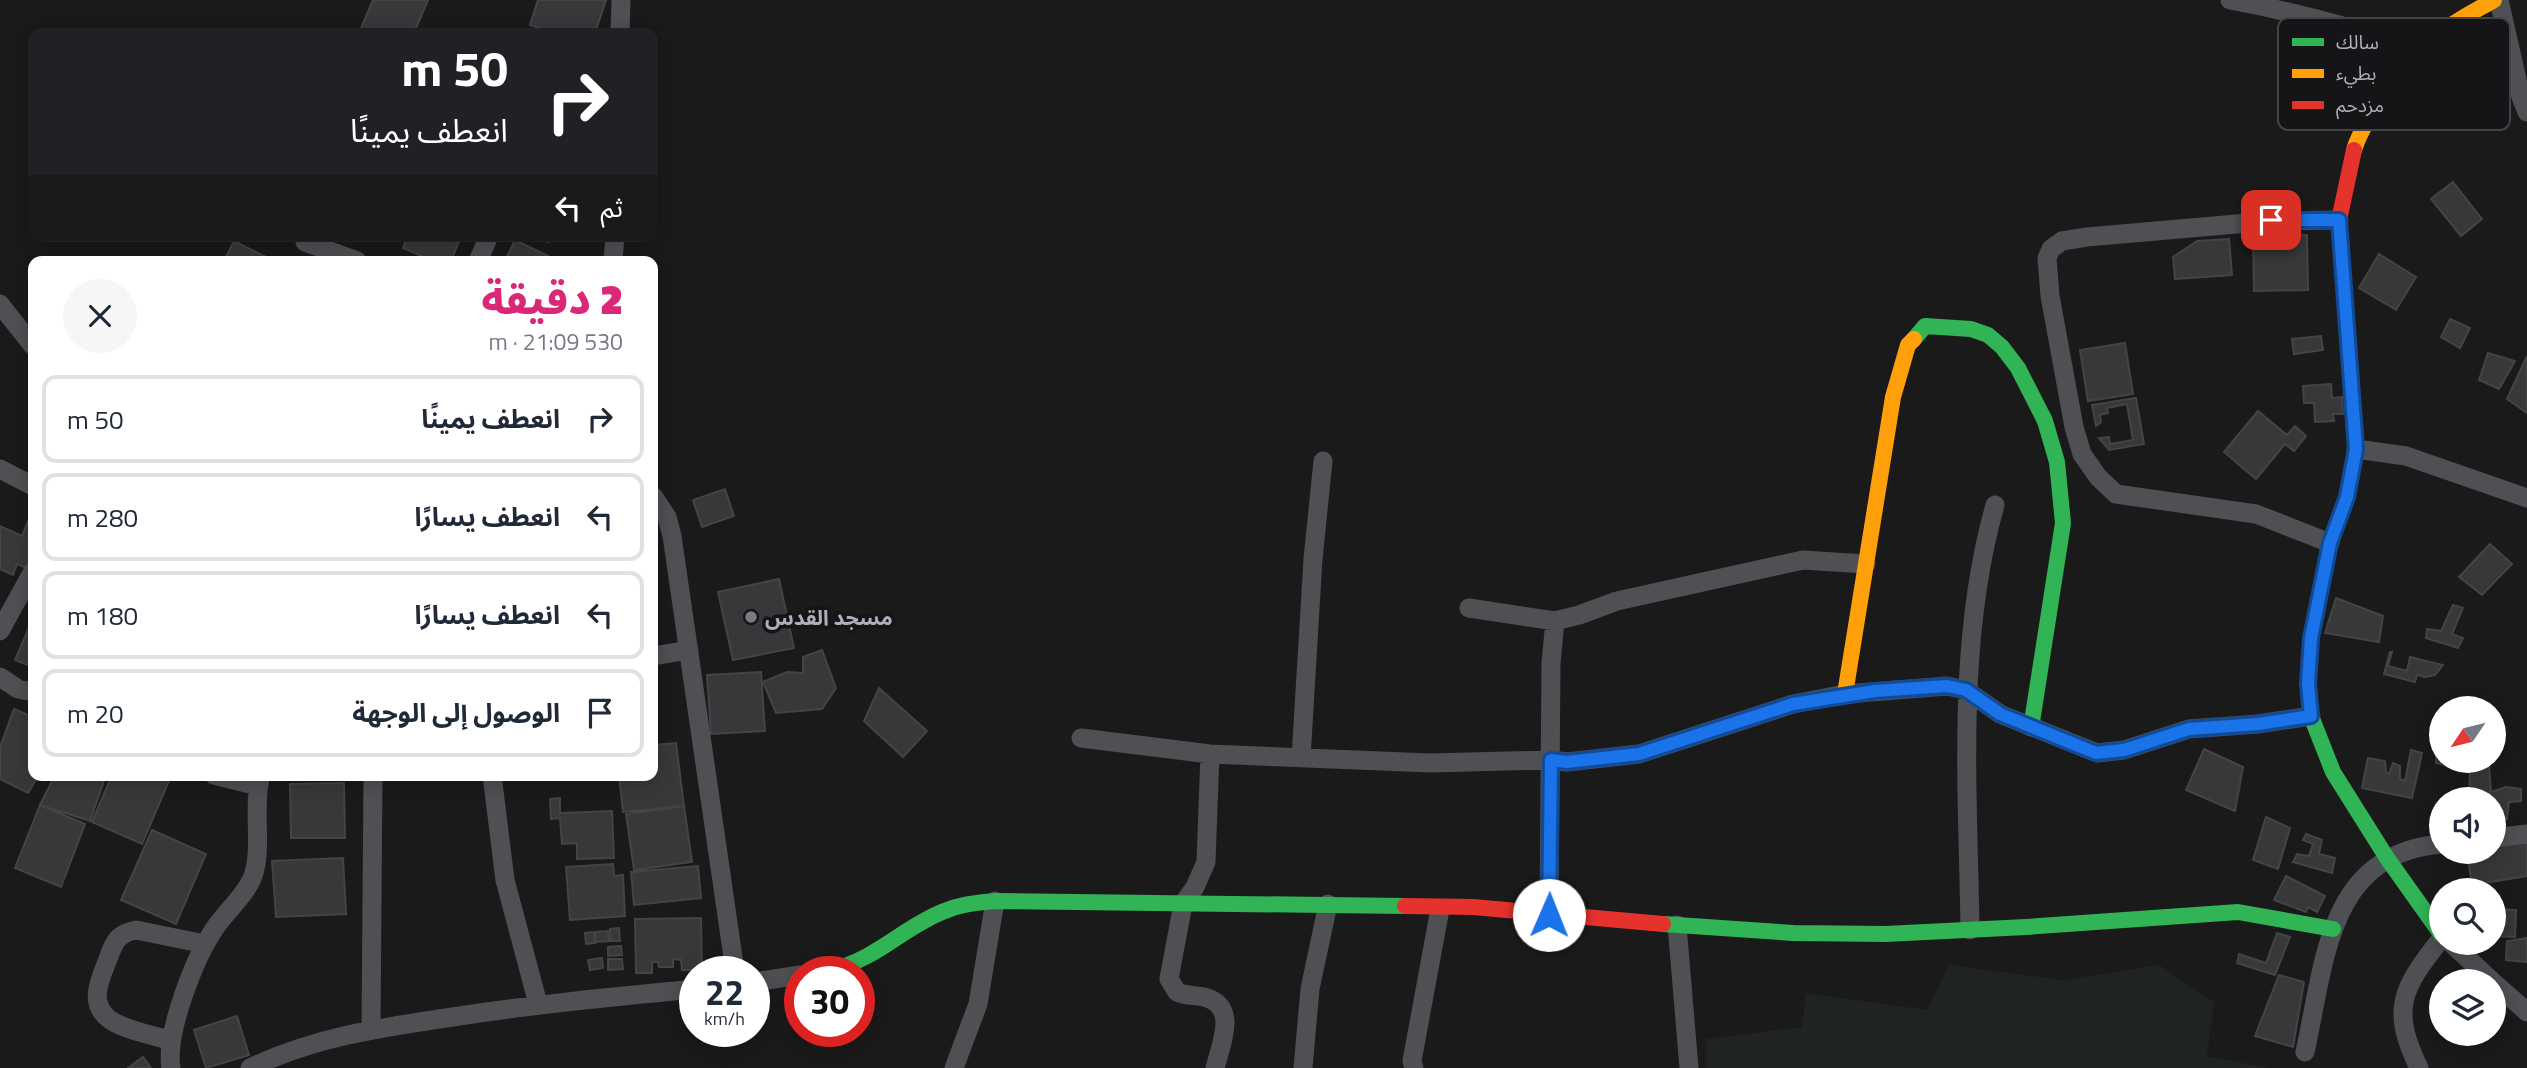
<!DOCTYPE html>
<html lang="ar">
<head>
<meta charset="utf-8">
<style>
	body { margin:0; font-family:"Titillium Web","Noto Sans Arabic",sans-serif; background:#f6f6f7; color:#1f2937; direction:rtl; height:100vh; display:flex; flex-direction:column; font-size:26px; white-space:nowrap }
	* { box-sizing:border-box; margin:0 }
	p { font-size:23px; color:#747a83 }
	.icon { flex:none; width:38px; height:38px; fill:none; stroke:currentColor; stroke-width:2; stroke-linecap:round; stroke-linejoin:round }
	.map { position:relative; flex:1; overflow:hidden; direction:ltr }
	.side { position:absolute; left:28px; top:256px; width:630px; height:525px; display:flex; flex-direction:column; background:#fff; border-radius:14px; box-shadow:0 4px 18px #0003; direction:rtl }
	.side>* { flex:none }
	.top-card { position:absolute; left:28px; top:28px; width:630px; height:214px; border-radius:14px; box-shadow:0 4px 18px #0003; direction:rtl; background:#202124; color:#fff; overflow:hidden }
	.needle { width:46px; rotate:235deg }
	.controls { position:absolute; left:2429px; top:696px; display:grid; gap:14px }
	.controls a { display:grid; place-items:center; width:77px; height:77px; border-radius:50%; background:#fff; box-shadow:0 4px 18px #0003; font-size:35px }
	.speed { position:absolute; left:679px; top:956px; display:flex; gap:14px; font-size:35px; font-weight:700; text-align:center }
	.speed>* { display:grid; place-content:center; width:91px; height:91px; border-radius:50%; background:#fff; box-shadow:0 4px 18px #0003; line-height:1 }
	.speed small { font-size:18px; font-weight:400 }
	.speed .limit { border:10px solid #d22; background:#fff; color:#111 }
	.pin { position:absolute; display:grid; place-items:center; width:60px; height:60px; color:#fff; margin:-30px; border-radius:14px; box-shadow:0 4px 10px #0006 }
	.me { position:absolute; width:77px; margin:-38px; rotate:1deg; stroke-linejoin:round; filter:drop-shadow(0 0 5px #0008) }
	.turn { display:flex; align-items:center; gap:24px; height:147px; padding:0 35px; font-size:32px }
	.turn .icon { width:91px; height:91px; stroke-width:2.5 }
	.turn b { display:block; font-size:49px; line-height:60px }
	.then { display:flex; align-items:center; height:66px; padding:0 35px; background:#0003; gap:14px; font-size:26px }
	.round { display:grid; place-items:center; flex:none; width:74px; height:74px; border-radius:37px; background:#f6f6f7 }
	.head { display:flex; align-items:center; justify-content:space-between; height:119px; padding:0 35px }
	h1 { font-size:42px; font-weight:800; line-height:52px; color:#db2777 }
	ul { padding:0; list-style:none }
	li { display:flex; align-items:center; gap:21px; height:88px; margin:0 14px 10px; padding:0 21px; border:4px solid #e0e1e3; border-radius:14px }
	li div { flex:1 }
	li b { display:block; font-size:26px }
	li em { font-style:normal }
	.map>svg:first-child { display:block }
	.green { fill:#1f2421 }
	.building { fill:#38383a; stroke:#434446; stroke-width:2 }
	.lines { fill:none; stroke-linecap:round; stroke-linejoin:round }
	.street { stroke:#4f5053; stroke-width:19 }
	.fast { stroke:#30b455; stroke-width:16 }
	.slow { stroke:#ff9f0a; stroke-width:16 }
	.jam { stroke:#e5322d; stroke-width:16 }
	.route-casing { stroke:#114b97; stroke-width:18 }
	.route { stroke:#1a73e8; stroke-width:12 }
	.poi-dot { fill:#7a7b81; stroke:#151416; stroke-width:2.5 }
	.labels { text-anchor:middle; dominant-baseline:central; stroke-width:7; stroke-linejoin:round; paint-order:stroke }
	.poi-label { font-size:21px; font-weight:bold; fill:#adafb9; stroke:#151416; text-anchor:start }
	.key { fill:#151416; stroke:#434247; stroke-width:2 }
	.key-label { font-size:19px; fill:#adafb9 }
</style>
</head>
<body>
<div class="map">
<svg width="2527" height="1068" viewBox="0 0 2527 1068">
	<rect width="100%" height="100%" fill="#1a1a1a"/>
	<path class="green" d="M1949,965L2063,980L2159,965L2214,1002L2207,1056L2268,1068H1706V1039L1802,1027L1806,993L1927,1010Z"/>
	<path class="building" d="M373,0H428L414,33H359Z
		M538,0H606L595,33H553L530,25Z
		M2453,182L2482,219L2461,236L2431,199Z
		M2307,235L2308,290L2254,291L2253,236Z
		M408,236H461L451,261H433L403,248Z
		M534,236H551L549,242Z
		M2229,239L2232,275L2175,279L2173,257L2197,241Z
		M515,240L548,256L545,261H505Z
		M234,241L274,261H224Z
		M2379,254L2416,277L2396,310L2359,288Z
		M2450,319L2470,328L2460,348L2441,337Z
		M2321,336L2323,350L2294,354L2292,339Z
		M2125,343L2133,394L2088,401L2080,350Z
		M2488,353L2515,361L2499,389L2479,380Z
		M2527,356V413L2507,399Z
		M2331,384L2332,398L2342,397L2343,414H2333L2334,421L2315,422L2314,403H2304L2303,386Z
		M2136,398L2144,444L2109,450L2099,438L2109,437L2110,444L2133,440L2127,404L2107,408L2108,413L2100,415L2101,422L2096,426L2092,405Z
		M2258,411L2287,435L2295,426L2306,436L2294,451L2285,444L2256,479L2224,452Z
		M725,489L734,516L702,527L693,500Z
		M28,521L33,523V565L31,570L17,564L13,575L0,569V526L22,536Z
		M2490,544L2512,564L2482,595L2459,577Z
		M779,579L794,648L733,660L718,592Z
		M2336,598L2383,616L2379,642L2325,633Z
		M2453,605L2463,608L2452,634L2463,638L2458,648L2426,638L2427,629L2441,631Z
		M33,618V667L15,660Z
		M822,650L836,688L822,709L776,713L763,682L787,672L803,673V657Z
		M2390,652H2392L2388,666L2407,671L2410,657L2443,665L2435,675L2425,677L2417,675L2415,682L2384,674Z
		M761,672L765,731L711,734L707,675Z
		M879,688L927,731L903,757L864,721Z
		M14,709L33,717V775H39L28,793L0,779V747Z
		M676,743L684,806L623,812L619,775H653V745Z
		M2437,748H2441V761H2451L2450,766L2436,763Z
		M2204,749L2243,767L2235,811L2186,790Z
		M2411,750L2422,753L2412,798L2362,788L2368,758L2385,761L2386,772L2389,774L2393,763L2400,766V779L2405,781Z
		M2489,765L2491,792L2506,787L2521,789V801L2509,802L2507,819L2494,818V800H2469L2470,769Z
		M55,775H106L90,821L40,805Z
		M112,775H159L169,781L142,844L92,822Z
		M344,783L345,838H291L290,784Z
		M560,798V813L612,811L614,858L577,859V843L562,844L560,818L551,819L550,799Z
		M40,805L85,824L61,887L15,868Z
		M684,806L692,862L634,870L626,814Z
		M2266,817L2290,828L2278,869L2253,860Z
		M152,830L206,854L176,924L121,900Z
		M2306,834L2322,840L2319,854L2335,858L2332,873L2293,862L2297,854L2309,856L2313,844L2303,840Z
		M2527,839V876L2472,885L2467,852H2494V841Z
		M343,858L346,914L276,917L272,861Z
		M613,864L614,876L623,875L625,916L570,920L566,867Z
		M698,866L701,898L634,905L631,872Z
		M2286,876L2325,896L2317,912L2308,907L2306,912L2274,900Z
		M2494,909L2516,910L2515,937L2494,936Z
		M701,918L702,970H682L681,960L673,959V967H659L658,962H652V973H636L635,919Z
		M619,928L620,941H611L610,929Z
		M608,931L609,941L596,942L595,932Z
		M594,932L595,943L586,944L585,933Z
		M2277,933L2290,937L2275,975L2237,963L2239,954L2266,963Z
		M2527,938V962L2506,960L2507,941Z
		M621,946L622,955L608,956V947Z
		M602,958L603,968L590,970L588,960Z
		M608,959H622L623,969L608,970Z
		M2279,975L2304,982L2293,1047L2255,1036Z
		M237,1016L249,1055L206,1068L194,1030Z
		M143,1057L151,1068H128Z"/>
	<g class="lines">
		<path class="street" d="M2230,0C2296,12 2358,29 2421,50
			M2499,0L2521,97L2527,112
			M620,33L621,0
			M305,242L357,261
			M478,261L489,236
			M613,261L615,236
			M0,304L33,346
			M2356,449L2406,456L2527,498
			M0,469L33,486
			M653,496L667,517L672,536L735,971
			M2330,543L2256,514L2116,494L2098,477L2082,454L2074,427L2050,296L2047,258L2051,249L2062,241L2087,237L2271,221L2339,220
			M1469,608L1555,621L1579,615L1617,601L1803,560L1866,564
			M0,631L33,571
			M653,656L689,650
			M0,677L18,689L33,692
			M1081,738L1210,754L1430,763L1551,760L1567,762L1639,754L1793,704L1845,694L1947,686L1966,690L2000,714L2097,753L2124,750L2189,729L2258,724L2311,716
			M1210,754L1206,862L1195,887L1183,904L1169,979L1177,992C1186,996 1195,995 1204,997C1239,1006 1221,1044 1215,1068
			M1301,758L1313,559L1323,461
			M214,775L258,786
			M492,775L505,880L538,1004
			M2494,838L2527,834
			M1549,915L1551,663L1555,621
			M1677,925L1689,1068
			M1970,930C1968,788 1956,643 1995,505
			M2451,943L2493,982
			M754,982L800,975
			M2494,983L2527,1012
			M371,1029L373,775
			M171,1041C154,1035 123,1030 109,1019C88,1003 100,979 108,959C111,951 114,941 121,936C126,932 131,931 136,930L205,944
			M2305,1052C2325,963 2327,854 2441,844
			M171,1068C165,1033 195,957 215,928C227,910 246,895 253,876C263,848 252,808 261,775
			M250,1068C312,1038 378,1028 446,1018C529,1005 611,997 695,989
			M954,1068L978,1004L995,901
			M1303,1068L1310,989L1328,904
			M1414,1068L1412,1061L1440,909
			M2419,1068C2390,1009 2402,988 2441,939"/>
		<path class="fast" d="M1914,339L1925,326L1971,329L1988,335L2002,347L2018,368L2045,421L2057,462L2063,523L2031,728
			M2354,424L2356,449L2347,497L2330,543L2311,638L2308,684L2311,716L2333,772L2387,858L2441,934
			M1663,924L1793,933L1885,934L2026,927L2238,912L2333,929
			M828,971C878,959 899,930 942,912C960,904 976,903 995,901L1405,906"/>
		<path class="slow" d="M2354,150C2365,114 2413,55 2442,32C2458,19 2477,10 2494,0
			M1845,694L1893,397L1908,345L1914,339"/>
		<path class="jam" d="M2354,150L2339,220L2354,424
			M1405,906L1473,907L1663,924"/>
	</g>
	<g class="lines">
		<defs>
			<path id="route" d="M1549,915L1551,760L1567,762L1639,754L1793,704L1875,691L1947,686L1966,690L2000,714L2096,753L2124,750L2189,729L2258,724L2311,716L2308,684L2311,638L2330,543L2347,497L2356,449L2339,220H2271"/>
		</defs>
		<use href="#route" class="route-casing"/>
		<use href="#route" class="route"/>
	</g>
	<circle class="poi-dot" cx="751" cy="617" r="7"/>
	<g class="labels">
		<g class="poi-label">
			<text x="765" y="617">مسجد القدس</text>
		</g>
	</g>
	<rect x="2278" y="18" width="232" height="112" rx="10" class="key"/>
	<rect x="2292" y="38" width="32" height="8" fill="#30b455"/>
	<rect x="2292" y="69" width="32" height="9" fill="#ff9f0a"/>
	<rect x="2292" y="101" width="32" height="8" fill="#e5322d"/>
	<g class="key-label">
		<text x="2336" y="49">سالك</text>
		<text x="2336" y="80">بطيء</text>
		<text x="2336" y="112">مزدحم</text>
	</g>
</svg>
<div class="controls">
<a><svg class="needle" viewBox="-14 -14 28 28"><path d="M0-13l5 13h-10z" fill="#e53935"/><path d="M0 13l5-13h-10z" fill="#747a83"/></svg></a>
<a><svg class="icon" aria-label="sound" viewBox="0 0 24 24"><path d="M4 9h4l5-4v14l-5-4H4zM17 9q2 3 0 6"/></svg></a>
<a><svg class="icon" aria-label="search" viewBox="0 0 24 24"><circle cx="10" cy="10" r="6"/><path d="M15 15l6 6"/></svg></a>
<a><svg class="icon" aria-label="layers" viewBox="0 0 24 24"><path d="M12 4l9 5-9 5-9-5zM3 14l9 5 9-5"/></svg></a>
</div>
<div class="speed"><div>22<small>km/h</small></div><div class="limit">30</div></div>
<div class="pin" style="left:2271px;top:220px;background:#d93025"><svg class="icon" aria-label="arrive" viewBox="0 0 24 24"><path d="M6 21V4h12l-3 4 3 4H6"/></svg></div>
<svg class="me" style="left:1549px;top:915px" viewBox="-20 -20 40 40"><circle r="19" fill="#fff"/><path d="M0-13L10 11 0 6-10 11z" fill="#1a73e8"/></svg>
<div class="top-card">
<div class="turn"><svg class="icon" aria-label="right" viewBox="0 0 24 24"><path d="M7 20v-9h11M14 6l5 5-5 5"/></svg><div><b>50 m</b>انعطف يمينًا</div></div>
<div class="then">ثم<svg class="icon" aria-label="left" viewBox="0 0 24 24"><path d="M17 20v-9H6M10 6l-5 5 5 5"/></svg></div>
</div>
<section class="side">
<div class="head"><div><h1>2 دقيقة</h1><p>530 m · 21:09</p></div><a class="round"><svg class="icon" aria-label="close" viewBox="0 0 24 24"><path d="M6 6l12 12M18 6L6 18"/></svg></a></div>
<ul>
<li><svg class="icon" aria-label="right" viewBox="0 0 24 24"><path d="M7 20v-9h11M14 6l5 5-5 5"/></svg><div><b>انعطف يمينًا</b></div><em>50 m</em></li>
<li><svg class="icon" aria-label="left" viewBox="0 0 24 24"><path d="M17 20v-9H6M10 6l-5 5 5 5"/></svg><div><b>انعطف يسارًا</b></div><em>280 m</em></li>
<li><svg class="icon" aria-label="left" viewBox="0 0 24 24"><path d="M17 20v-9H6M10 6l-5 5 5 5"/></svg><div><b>انعطف يسارًا</b></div><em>180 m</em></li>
<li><svg class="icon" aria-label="arrive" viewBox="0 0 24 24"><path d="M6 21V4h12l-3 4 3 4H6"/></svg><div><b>الوصول إلى الوجهة</b></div><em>20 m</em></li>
</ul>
</section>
</div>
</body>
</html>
